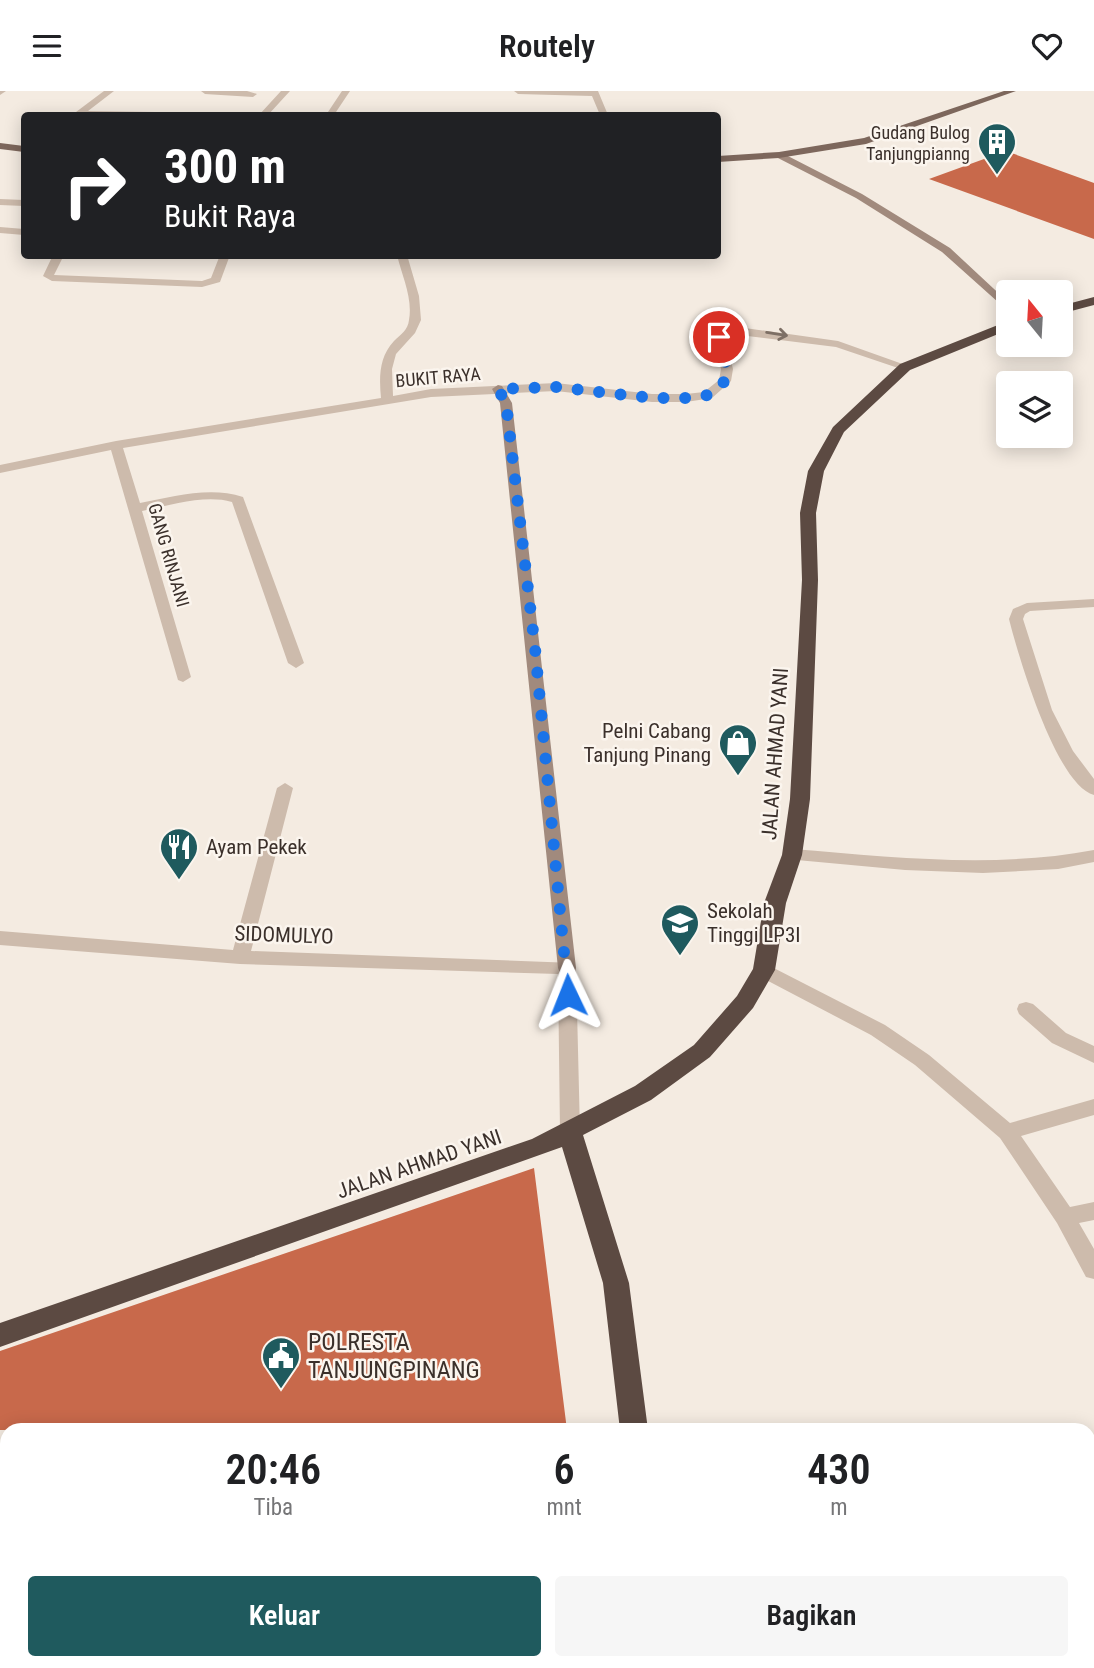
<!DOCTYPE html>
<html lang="id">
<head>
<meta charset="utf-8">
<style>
	body { margin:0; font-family:"Roboto Condensed",sans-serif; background:#f6f6f6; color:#202124; height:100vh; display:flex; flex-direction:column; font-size:26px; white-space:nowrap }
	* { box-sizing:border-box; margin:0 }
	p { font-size:23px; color:#757577 }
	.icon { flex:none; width:38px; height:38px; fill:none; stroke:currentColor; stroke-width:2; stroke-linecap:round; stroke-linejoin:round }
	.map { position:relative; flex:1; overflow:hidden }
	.sheet { position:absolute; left:0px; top:1332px; width:1096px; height:247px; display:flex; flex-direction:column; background:#fff; border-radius:21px 21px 0 0; box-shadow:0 4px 18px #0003 }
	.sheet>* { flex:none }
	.hud { position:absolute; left:21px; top:21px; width:700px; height:147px; border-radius:7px; box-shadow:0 4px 18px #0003; background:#202124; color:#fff; overflow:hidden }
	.needle { width:46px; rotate:342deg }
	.tools { position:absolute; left:996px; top:189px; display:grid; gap:14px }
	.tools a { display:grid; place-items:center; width:77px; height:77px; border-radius:7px; background:#fff; box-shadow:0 4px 18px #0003; font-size:35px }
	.pin { position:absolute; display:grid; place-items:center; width:60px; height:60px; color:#fff; margin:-30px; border:4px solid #fff; border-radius:50%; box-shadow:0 2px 7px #0007 }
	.me { position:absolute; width:77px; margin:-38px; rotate:358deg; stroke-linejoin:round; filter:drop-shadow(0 0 5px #0008) }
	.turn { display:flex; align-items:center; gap:24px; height:147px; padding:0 28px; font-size:32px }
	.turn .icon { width:91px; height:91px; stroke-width:2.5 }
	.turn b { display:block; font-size:49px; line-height:60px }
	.eta { display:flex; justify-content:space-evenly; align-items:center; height:119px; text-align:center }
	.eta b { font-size:42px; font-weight:600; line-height:49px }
	.cta { display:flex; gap:14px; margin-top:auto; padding:14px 28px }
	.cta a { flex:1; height:80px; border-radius:7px; background:#1f5a5e; color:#fff; font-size:28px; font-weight:600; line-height:80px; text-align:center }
	.cta a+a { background:#f6f6f6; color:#202124 }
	header { display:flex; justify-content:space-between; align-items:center; height:91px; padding:0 28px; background:#fff; font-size:32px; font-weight:600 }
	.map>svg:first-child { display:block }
	.building { fill:#c8694b }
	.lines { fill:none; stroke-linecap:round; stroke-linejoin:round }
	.street { fill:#cdbbac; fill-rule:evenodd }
	.secondary { fill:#a18a7d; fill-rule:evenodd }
	.primary { fill:#7d675c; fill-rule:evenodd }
	.highway { fill:#5c4a42; fill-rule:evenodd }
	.oneway { stroke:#7d6f65 }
	.route { stroke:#1a73e8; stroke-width:12; stroke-dasharray:0 21.6 }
	.labels { text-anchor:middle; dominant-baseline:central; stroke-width:5; stroke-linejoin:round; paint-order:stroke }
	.far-poi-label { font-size:18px; fill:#3b302b; stroke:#fbf5ee; text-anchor:end }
	.far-street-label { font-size:18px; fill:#3b302b; stroke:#fbf5ee }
	.poi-label { font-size:21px; fill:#3b302b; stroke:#fbf5ee; text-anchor:start }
	.street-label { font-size:21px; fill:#3b302b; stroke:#fbf5ee }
	.near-poi-label { font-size:24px; fill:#3b302b; stroke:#fbf5ee; text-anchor:start }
</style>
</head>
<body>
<header><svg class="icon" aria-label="menu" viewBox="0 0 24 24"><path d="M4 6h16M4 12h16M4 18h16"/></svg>Routely<svg class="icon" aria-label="heart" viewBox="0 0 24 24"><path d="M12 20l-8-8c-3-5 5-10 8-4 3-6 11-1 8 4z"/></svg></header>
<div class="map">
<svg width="1094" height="1577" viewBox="0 0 1094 1577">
	<rect width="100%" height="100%" fill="#f4ebe1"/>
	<path class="building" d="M1006,60L1094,92V148L929,88Z
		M534,1077L567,1339H0V1260Z"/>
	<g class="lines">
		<path class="street" d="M0,0H6L0,4Z
			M104,0H114L88,20L155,21L159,24H72Z
			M201,0H247L257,3L253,6L205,3Z
			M281,0H290L268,24H259Z
			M342,0H350L334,24H326Z
			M514,0H598L608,24H600L592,5L518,3Z
			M0,108L24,109V115L0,114Z
			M0,136L24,138V144L0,142Z
			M53,164H64L54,184L202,190L211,187L220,164H230L220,191L202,196L52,190L43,185Z
			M397,164H407L419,205L421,229L415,242L396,263L392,278L393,305L431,298L556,292L652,303H686L704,301L719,289L721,278L713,246L724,238L738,236L838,250L911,276L901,278L836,256L731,243L725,247L733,278L731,290L712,307L686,311H652L556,300L431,306L123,357L140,412C173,406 209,395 243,406L304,572L296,577L288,572L232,411C204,403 169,415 142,420L191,586L183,591L178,589L111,359L0,382V374L116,350L381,307C379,286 379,266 394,250C401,243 408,239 409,229C413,207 402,185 397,164Z
			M1094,508V516L1030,520L1025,523L1023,528L1052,619L1073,660L1094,688V704C1056,694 1018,564 1009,528L1013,518L1027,512Z
			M285,692L293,697L251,860L574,872L576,877L580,1041L577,1047L570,1049L563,1047L560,1041L558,883L240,873L0,854V840L233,859L277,697Z
			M792,758C893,766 993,778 1094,759V771L1058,778L983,782L905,779L786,768L783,764Z
			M764,872L885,934L929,964L1010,1032L1094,1008V1024L1021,1045L1070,1116L1094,1111V1129L1079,1132L1094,1158V1188L1086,1186L1057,1132L1000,1047L915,974L871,944L757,884L755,879L757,874Z
			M1026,911L1033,913L1066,942L1094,955V972L1052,952L1019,923L1017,918L1019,913Z"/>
		<path class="secondary" d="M776,62H782L862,103L950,157L1008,211V220L942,161L856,107L776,66Z
			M498,294L502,295L512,312L576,877L574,882H560L558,877L500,312L492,298Z"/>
		<path class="primary" d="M1004,0H1016L866,53L779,67L718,71V65L779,61L864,47Z
			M0,52L24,55V61L0,58Z"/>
		<path class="highway" d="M1094,206V214L1060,223V215Z
			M1008,230V239L910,279L844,341L824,380L816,422L818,489L810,708L802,764L786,812L775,879L753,917L710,966L651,1009L583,1044L629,1192L648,1339H620L603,1192L562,1056L0,1256V1232L532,1048L635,995L694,954L737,905L753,878L764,812L782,764L790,708L802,489L800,422L808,380L833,336L900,273Z
			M645,1572H677L678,1577H646Z"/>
	</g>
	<defs><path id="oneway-shaft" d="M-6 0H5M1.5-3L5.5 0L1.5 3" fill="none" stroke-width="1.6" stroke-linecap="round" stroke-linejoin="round" transform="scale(1.75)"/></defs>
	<use class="oneway" href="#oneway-shaft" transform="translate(777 243) rotate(9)"/>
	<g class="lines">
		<path class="route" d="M568,904L535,557L506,312L498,298L556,296L652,307H687L708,304L725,290L727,278L719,246"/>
	</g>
	<defs>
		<symbol id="building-pin" viewBox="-11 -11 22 30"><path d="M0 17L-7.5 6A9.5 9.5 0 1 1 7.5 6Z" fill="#1f5a5e" stroke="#fbf5ee"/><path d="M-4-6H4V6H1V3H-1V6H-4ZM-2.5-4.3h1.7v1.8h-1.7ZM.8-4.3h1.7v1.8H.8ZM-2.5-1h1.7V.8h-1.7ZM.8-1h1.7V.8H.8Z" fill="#fff"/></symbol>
		<symbol id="shop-pin" viewBox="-11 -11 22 30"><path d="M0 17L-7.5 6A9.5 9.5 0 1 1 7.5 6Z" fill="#1f5a5e" stroke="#fbf5ee"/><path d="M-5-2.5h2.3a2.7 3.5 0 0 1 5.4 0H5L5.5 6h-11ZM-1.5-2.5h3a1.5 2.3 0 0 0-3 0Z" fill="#fff"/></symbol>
		<symbol id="restaurant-pin" viewBox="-11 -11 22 30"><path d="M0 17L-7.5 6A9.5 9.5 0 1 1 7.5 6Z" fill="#1f5a5e" stroke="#fbf5ee"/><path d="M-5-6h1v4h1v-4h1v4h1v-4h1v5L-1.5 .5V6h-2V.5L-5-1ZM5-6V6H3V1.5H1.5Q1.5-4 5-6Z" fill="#fff"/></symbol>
		<symbol id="university-pin" viewBox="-11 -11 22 30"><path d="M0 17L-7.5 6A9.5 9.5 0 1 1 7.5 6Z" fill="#1f5a5e" stroke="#fbf5ee"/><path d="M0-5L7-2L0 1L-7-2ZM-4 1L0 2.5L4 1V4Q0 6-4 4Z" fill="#fff"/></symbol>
		<symbol id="civic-pin" viewBox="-11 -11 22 30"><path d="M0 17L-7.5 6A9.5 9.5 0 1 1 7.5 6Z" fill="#1f5a5e" stroke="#fbf5ee"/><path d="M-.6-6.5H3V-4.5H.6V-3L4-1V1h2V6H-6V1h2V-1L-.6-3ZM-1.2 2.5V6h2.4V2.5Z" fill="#fff"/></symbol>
	</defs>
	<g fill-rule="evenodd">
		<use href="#building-pin" x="975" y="29" width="44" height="60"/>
		<use href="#shop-pin" x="716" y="630" width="44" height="60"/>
		<use href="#restaurant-pin" x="157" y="734" width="44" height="60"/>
		<use href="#university-pin" x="658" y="810" width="44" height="60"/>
		<use href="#civic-pin" x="259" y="1243" width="44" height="60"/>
	</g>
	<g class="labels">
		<g class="far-poi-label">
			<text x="970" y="41">Gudang Bulog<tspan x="970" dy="21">Tanjungpianng</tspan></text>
		</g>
		<g class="far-street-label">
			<text transform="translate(438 286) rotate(-5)">BUKIT RAYA</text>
			<text transform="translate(169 464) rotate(74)">GANG RINJANI</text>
		</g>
		<g class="poi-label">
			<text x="711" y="640" text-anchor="end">Pelni Cabang<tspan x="711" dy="24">Tanjung Pinang</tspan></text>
			<text x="206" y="756">Ayam Pekek</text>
			<text x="707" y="820">Sekolah<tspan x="707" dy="24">Tinggi LP3I</tspan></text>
		</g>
		<g class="street-label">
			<text transform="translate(775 663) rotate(-86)">JALAN AHMAD YANI</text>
			<text transform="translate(284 844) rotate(2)">SIDOMULYO</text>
			<text transform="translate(419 1073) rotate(-19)">JALAN AHMAD YANI</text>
		</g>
		<g class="near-poi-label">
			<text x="308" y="1251">POLRESTA<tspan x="308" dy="28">TANJUNGPINANG</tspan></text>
		</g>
	</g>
</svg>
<div class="tools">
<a><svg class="needle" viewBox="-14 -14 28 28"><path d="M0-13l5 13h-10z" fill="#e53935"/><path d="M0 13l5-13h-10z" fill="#757577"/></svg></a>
<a><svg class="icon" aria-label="layers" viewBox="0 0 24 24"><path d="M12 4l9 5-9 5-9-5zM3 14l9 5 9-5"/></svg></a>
</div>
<div class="pin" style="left:719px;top:246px;background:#d93025"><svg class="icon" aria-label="arrive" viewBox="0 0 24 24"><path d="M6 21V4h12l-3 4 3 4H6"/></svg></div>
<svg class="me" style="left:568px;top:904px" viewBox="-20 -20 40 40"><path d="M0-17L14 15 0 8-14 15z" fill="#1a73e8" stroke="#fff" stroke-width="4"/></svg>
<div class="hud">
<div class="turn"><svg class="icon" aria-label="right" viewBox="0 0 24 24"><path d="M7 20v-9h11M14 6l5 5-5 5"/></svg><div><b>300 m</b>Bukit Raya</div></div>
</div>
<section class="sheet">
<div class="eta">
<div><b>20:46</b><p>Tiba</p></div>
<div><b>6</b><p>mnt</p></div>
<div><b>430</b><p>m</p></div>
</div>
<div class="cta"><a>Keluar</a><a>Bagikan</a></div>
</section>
</div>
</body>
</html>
